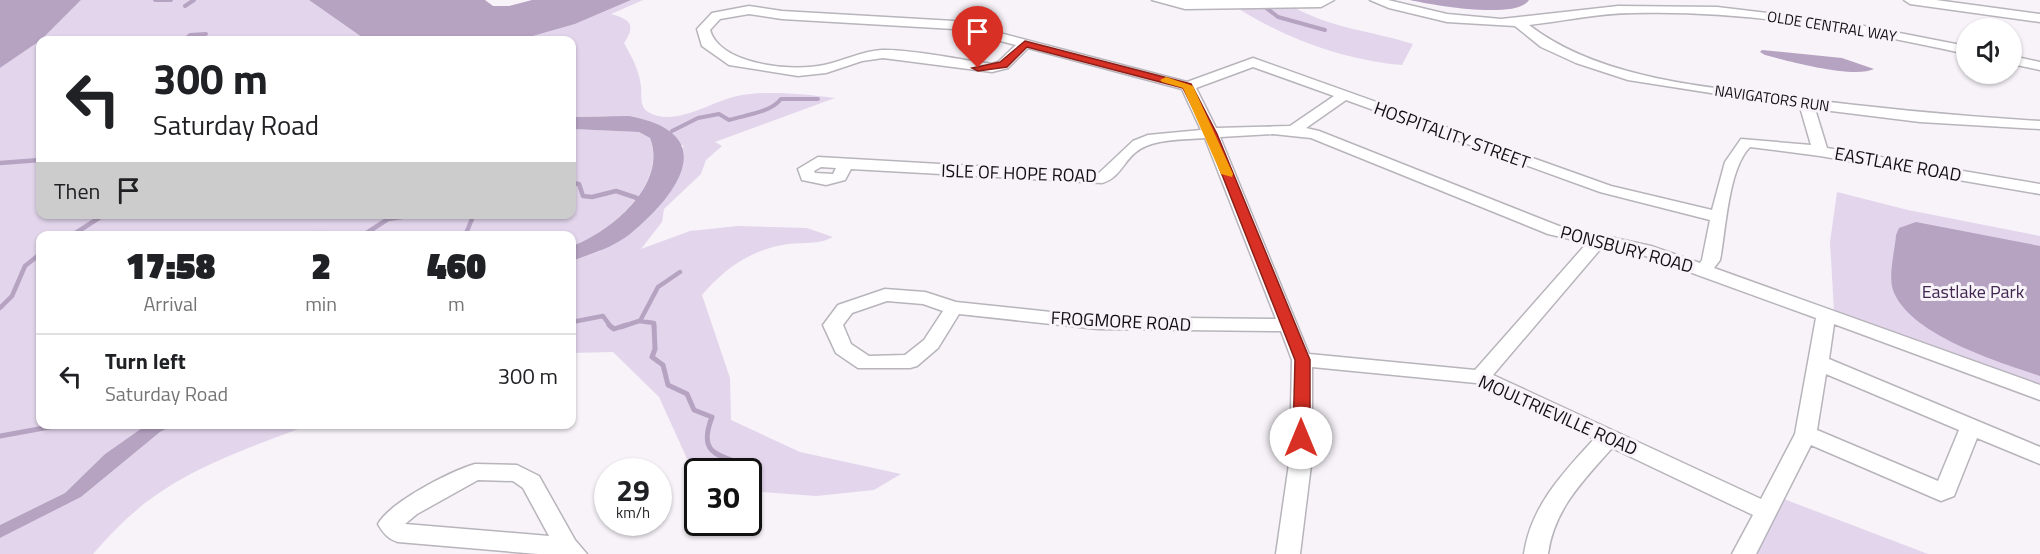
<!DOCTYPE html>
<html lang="en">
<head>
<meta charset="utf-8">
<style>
	body { margin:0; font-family:"Titillium Web",sans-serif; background:#f2f2f2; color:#202124; height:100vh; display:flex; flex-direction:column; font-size:22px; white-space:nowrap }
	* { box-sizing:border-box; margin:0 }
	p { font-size:20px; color:#757577 }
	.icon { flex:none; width:33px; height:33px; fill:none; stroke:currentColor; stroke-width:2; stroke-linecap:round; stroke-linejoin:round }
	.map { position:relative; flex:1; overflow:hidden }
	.panel { position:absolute; left:36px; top:231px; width:540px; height:198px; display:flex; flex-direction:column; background:#fff; border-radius:12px; box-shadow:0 2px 4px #0004 }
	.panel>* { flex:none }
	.top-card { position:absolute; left:36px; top:36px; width:540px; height:183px; border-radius:12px; box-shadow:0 2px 4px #0004; background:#fff; color:#202124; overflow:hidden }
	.tools { position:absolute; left:1956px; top:18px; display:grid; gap:12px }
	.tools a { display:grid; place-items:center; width:66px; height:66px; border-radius:50%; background:#fff; box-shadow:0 2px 4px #0004; font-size:30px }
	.speed { position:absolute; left:594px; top:458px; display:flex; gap:12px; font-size:30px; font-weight:700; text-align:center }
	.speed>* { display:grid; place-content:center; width:78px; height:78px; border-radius:50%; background:#fff; box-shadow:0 2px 4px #0004; line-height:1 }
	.speed small { font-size:15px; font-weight:400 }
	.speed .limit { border:3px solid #111; border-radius:9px; background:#fff; color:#111 }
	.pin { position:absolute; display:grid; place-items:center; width:51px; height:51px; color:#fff; margin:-62px -26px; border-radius:50% 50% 50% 0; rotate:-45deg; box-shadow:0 0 6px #0007 }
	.pin .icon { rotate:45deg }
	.me { position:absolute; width:66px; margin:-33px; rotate:0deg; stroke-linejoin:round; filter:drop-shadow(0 0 4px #0008) }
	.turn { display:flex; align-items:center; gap:21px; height:126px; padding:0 18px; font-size:27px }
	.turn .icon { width:78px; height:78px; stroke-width:2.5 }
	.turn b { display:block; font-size:42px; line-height:51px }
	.then { display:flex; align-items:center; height:57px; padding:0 18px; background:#0003; gap:12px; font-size:22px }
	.eta { display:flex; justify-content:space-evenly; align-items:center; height:102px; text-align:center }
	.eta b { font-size:36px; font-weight:800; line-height:42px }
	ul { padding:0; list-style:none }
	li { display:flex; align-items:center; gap:18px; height:84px; padding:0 18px; border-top:2px solid #e0e0e0 }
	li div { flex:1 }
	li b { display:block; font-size:22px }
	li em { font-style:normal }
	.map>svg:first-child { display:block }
	.green { fill:#e3d6ec }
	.water { fill:#b6a3c2 }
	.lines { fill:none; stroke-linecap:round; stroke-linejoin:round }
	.stream-far2 { stroke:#b6a3c2; stroke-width:4 }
	.stream-far1 { stroke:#b6a3c2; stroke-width:4.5 }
	.stream { stroke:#b6a3c2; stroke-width:5 }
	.minor-casing { stroke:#b8b4bb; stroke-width:3 }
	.minor { fill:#fff; fill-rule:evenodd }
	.route { fill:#d93025; stroke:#8d1f18; stroke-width:1.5 }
	.slow { fill:#f59e0b }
	.labels { text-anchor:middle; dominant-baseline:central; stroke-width:6; stroke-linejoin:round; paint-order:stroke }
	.far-street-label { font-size:15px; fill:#110f12; stroke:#f7f3f9 }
	.street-label { font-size:18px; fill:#110f12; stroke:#f7f3f9 }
	.park-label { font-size:18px; fill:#412650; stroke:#f7f3f9 }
</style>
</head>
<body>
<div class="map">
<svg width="2040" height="554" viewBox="0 0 2040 554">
	<rect width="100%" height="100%" fill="#f7f3f9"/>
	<path class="green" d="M81,0H309L366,40H40V214H572V129L639,132L650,138C667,184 611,232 572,246V236H40V424L148,425L105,454L65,493L0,525V68L41,40Z
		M631,0H643L611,14C629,19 637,24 624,43C632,57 639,70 641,86C642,95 639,106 648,112C674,128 712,101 737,96C767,90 804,94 835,98L715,142L722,146L706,160L701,174L664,209L662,222L641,249L690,231L738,226L807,228L833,237C818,245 805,242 788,244C752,249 725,268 702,295L730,378L731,420L800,452L901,474L874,490L816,496L749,491L748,471H702L689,463L659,397L613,352L572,353V261L600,251L684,146L606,116L572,117V40H519L575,24Z
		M1292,6C1329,28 1372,31 1413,44L1402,65C1344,60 1284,38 1236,7Z
		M1837,192L1908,210L2040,236V387L1834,311L1830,242Z
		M174,425H309C251,447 187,468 139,508C122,522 107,538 93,554H0V538L81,497L160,432Z
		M1784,499L1928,554H1755Z"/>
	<path class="water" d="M0,0H81L41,40L0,68Z
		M309,0H485L493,6H509L532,0H631L575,24L519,40H366Z
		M1410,0H1529C1516,20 1432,5 1410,0Z
		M1762,50L1842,58L1874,69C1854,79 1788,61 1765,55L1760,52Z
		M629,116C721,133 680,193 630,234C614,247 591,254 572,261V246C611,232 668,184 650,138L639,132L572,129V117Z
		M1916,222L2040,246V376C1999,362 1909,335 1893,290C1888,275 1895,250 1896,235L1899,228Z
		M148,424L174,425L160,432L81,497L0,538V525L65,493L105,454Z"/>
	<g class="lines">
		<path class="stream-far2" d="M155,0H171
			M1256,0L1278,17L1325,30
			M185,6L194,0
			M185,40L190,35L206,34
			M205,40H229
			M672,131L698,118L719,114L729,120C745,115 770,113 781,99H818"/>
		<path class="stream-far1" d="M0,163L40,160
			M572,183L579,184L583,196L592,197L616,191L637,198
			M320,233L321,236
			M71,236L105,214
			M362,236L388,219L422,214
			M465,236L474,214
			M0,308L12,296L25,266L40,254
			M640,321L658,287L680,272
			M572,322L603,316L611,327
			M621,327L639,321L654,323V327"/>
		<path class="stream" d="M609,325L614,329L626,325
			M654,325L655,349L652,357L663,365L668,385L687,394L694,410L712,417C700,448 710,454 740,463
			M0,436L66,424"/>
		<defs>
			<path id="minor" d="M1152,0H1334L1321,7L1185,9Z
				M1370,0H1388L1447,14L1501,19L1618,6L1717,7L1843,22L1966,46V54C1857,30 1747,10 1634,13C1599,13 1564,21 1529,25C1599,79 1705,87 1790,97C1873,108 1956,116 2040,121V129L1920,122L1815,109L1827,148L2040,184V194L1820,156L1750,147C1728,169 1726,230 1720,260L1714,268L2040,385V400L1834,324L1829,359L2040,447V464L1977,438L1954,496L1941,501L1811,445L1756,554H1732L1753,515L1612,448C1583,481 1554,509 1548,554H1524C1531,506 1562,474 1594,439L1476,383L1312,367V457L1300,554H1276L1290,457L1292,360L1281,331L1098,329L959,314L938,348L917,366L910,368H858L836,353L823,325L838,305L885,289L925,292L956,302L1098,317L1276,319L1205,138C1184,140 1153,138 1136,152C1123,162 1120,178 1102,183L851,169L845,180L826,185L802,180L798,169L818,157L1099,173L1133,141L1148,135L1201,130L1182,89L1028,48L1008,68L992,72L883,58L862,61L826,73L798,76L729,65L702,46L697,29L712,13L749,6L782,11L954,21L1187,82L1253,58L1611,186L1712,210L1725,162L1741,139L1811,145L1800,107L1628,80L1576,63L1541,47L1515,26L1447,22L1389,8ZM749,14L782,19L954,29L1016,45L998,62L992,64C960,60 912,49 882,50C861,51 844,61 824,65C792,72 720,65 710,30L720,19ZM1253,67L1334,96L1290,126L1216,128L1196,88ZM1346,100L1600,192L1710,220L1702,260L1700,263L1651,246L1559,226L1319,131L1306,128ZM1273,134L1311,138L1548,234L1587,243L1475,370L1309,354L1220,137ZM821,167L836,168L833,174L815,173L814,171ZM1603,246L1640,254L1816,318L1795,434L1761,499L1493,375ZM887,301L923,304L943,311L924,340L905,355L869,356L851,344L843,325L852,313ZM1826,374L1959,430L1938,481L1817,430Z
				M1904,0H1936L2040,14V22L1910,4Z
				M2012,56L2040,62V70L2012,64Z
				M475,464L517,465L539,476L575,540L587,554H538L398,542C388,539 383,533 378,524C390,502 451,471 475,464ZM478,480L513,481L523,488L549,536L405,524L417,514Z"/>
		</defs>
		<use href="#minor" class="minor-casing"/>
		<use href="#minor" class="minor"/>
	</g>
	<path class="route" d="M1025,41L1191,84L1217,134L1310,360V438L1307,442L1301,443L1293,438L1295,360L1206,134L1183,88L1027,47L1007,67L978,71L972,68L1000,62Z"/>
	<path class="slow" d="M1166,77L1193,86L1233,174L1232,177L1221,174L1183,88L1162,82L1160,80Z"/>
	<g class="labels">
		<g class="far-street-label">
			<text transform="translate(1832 26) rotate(9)">OLDE CENTRAL WAY</text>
			<text transform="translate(1772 98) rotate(8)">NAVIGATORS RUN</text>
		</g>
		<g class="street-label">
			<text transform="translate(1452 135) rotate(20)">HOSPITALITY STREET</text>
			<text transform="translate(1898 164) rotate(10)">EASTLAKE ROAD</text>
			<text transform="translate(1019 173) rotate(2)">ISLE OF HOPE ROAD</text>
			<text transform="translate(1627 249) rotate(15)">PONSBURY ROAD</text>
			<text transform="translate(1121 321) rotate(3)">FROGMORE ROAD</text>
			<text transform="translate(1558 415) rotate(24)">MOULTRIEVILLE ROAD</text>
		</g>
		<g class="park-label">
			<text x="1973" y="291">Eastlake Park</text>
		</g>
	</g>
</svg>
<div class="tools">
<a><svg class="icon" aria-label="sound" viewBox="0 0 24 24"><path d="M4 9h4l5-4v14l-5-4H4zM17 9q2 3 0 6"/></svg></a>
</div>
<div class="speed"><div>29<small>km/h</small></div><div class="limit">30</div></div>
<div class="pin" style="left:978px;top:68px;background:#d93025"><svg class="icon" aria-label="arrive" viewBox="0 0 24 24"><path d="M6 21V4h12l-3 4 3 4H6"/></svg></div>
<svg class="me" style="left:1301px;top:438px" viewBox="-20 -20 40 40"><circle r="19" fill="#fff"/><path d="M0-13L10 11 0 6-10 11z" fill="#d93025"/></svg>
<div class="top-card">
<div class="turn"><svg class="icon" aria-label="left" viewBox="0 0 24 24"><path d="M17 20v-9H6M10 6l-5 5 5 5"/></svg><div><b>300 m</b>Saturday Road</div></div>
<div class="then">Then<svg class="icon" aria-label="arrive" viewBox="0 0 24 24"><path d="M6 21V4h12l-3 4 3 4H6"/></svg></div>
</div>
<section class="panel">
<div class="eta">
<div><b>17:58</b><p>Arrival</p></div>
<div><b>2</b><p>min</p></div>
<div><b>460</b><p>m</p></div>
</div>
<ul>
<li><svg class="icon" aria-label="left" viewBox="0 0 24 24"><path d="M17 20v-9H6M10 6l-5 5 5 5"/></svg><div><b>Turn left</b><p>Saturday Road</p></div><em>300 m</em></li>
</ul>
</section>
</div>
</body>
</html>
